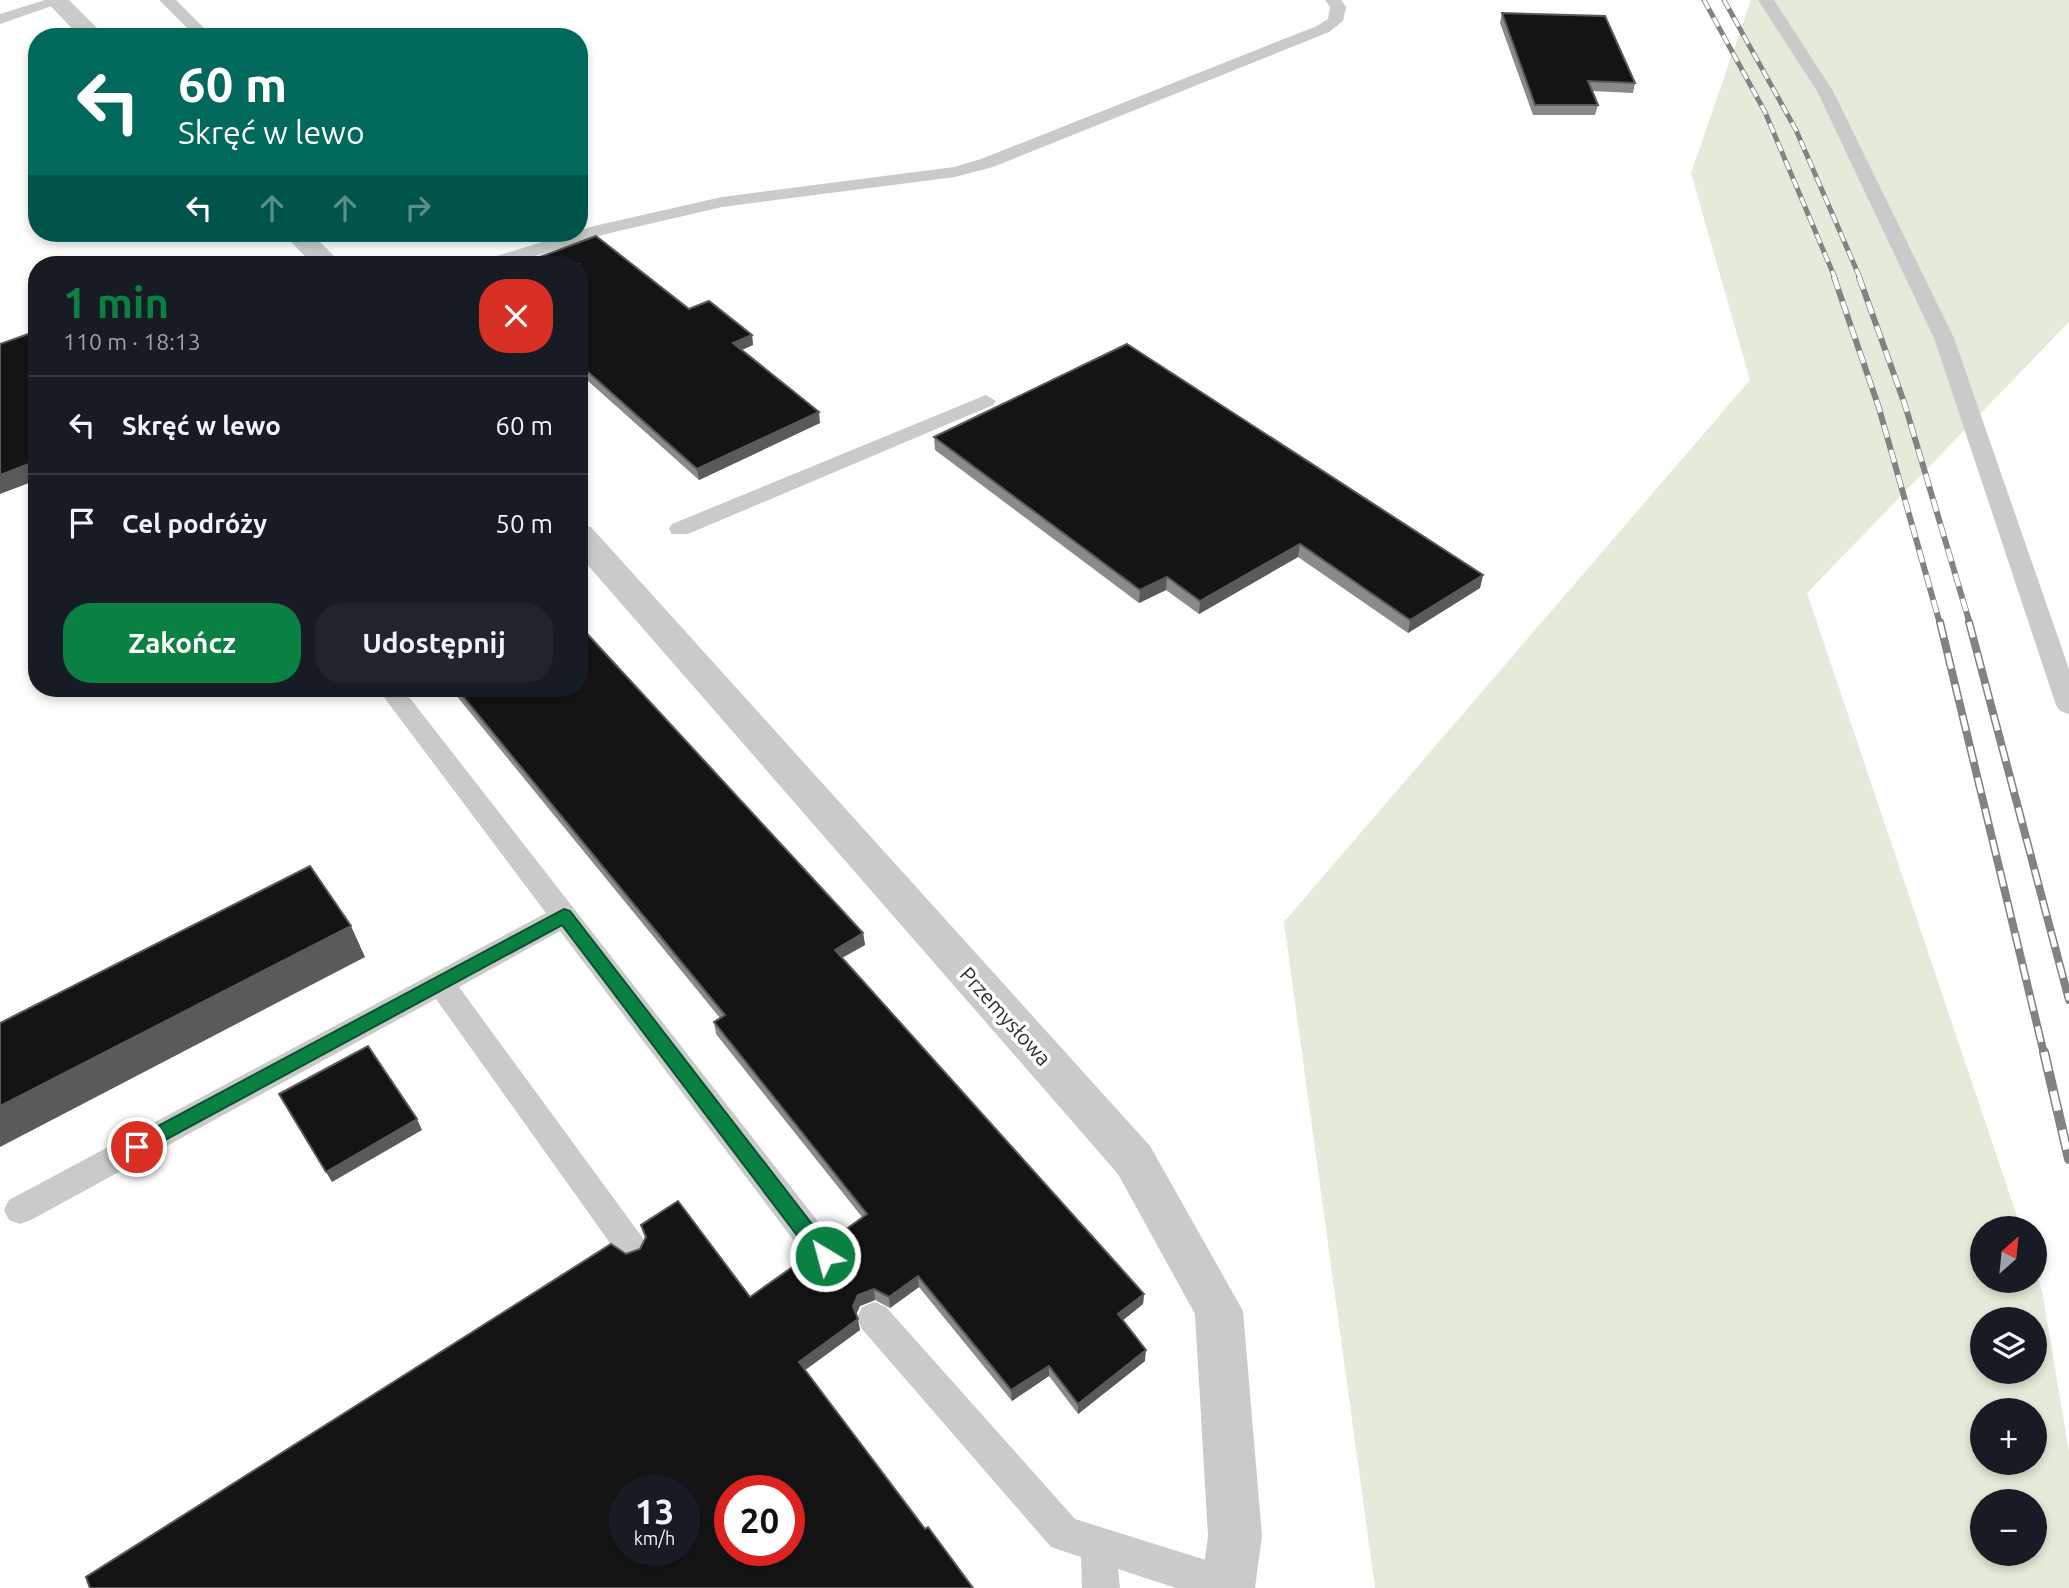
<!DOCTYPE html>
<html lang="pl">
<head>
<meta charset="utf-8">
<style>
	body { margin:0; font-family:Ubuntu,sans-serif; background:#20242c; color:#f1f3f6; height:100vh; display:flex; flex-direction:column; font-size:26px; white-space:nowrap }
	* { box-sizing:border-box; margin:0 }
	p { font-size:23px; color:#9ea1a6 }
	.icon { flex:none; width:38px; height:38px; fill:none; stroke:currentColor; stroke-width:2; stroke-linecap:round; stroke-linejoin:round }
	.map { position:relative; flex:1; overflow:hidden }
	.drawer { position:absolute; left:28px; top:256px; width:560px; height:441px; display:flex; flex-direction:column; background:#171b24; border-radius:28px; box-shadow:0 4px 10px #0003 }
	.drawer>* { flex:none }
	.top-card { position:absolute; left:28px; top:28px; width:560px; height:214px; border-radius:28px; box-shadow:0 4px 10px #0003; background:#00695c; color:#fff; overflow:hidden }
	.needle { width:46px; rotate:27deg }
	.fabs { position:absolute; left:1970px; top:1216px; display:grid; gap:14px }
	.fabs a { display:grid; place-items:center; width:77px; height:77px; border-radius:50%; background:#171b24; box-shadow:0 4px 10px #0003; font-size:35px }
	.speed { position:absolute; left:609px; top:1475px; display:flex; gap:14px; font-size:35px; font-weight:700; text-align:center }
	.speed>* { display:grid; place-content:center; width:91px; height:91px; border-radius:50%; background:#171b24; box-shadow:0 4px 10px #0003; line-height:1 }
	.speed small { font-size:18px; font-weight:400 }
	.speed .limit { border:10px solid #d22; background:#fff; color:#111 }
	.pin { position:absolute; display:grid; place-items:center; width:60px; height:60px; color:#fff; margin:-30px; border:4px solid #fff; border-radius:50%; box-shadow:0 2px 7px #0007 }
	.me { position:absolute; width:77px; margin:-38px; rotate:323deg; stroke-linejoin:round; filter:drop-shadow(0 0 5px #0008) }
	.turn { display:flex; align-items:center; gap:24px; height:147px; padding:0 35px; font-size:32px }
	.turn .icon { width:91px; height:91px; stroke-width:2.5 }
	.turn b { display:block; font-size:49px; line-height:60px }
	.lanes { display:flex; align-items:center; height:66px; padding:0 35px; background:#0003; justify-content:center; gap:35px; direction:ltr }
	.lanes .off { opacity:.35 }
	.round { display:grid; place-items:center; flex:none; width:74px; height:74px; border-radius:28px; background:#20242c }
	.head { display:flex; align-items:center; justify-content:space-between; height:119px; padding:0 35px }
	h1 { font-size:42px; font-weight:700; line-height:52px; color:#0b8043 }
	.cta { display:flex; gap:14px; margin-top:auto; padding:14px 35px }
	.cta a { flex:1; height:80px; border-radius:28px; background:#0b8043; color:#fff; font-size:28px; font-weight:700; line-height:80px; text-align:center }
	.cta a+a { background:#20242c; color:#f1f3f6 }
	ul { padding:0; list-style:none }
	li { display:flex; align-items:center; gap:21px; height:98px; padding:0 35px; border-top:2px solid #363941 }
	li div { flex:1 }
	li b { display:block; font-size:26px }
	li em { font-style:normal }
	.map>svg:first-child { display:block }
	.green { fill:#e4ebda; fill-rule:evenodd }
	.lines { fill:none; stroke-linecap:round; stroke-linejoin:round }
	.service { fill:#cacaca; fill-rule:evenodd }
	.minor { fill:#cacaca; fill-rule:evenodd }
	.rail-far3-casing { stroke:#828282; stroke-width:5 }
	.rail-far2-casing { stroke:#828282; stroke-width:6 }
	.rail-far1-casing { stroke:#828282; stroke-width:8 }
	.rail-casing { stroke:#828282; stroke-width:10 }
	.rail-far3 { stroke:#fff; stroke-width:3.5; stroke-dasharray:10; stroke-linecap:butt }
	.rail-far2 { stroke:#fff; stroke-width:4.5; stroke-dasharray:13; stroke-linecap:butt }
	.rail-far1 { stroke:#fff; stroke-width:5; stroke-dasharray:16; stroke-linecap:butt }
	.rail { stroke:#fff; stroke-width:7; stroke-dasharray:20; stroke-linecap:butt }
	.wall { fill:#8a8a8a }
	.shaded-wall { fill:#5a5a5a }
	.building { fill:#141414; stroke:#5a5a5a; stroke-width:2; fill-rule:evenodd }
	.route { fill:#0b8043; stroke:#07532c; stroke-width:2 }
	.labels { text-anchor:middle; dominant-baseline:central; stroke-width:7; stroke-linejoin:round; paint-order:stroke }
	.street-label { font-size:21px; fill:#2d2d2d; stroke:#fff }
</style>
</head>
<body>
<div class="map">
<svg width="2069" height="1588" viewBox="0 0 2069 1588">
	<rect width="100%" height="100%" fill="#fff"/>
	<path class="green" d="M1751,0H2069V322L1807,593L2021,1228H1983V1281H2035V1270L2042,1291L2069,1452V1588H1375L1284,922L1750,380L1691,173ZM1983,1320H2035V1372H1983ZM1983,1410H2035V1463H1983ZM1983,1502H2035V1554H1983Z"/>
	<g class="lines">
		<path class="service" d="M45,0L66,1L0,24V14Z
			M159,0H176L213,37H196Z
			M1325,0H1341L1346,7L1343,21L1329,32L993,167L955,177L722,207L606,234L510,264H481L484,260L594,226L722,197L954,167L981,159L1317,26L1328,19L1330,7Z
			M1758,0H1774L1833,91L1954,338L2069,669V714L2060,711L2056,705L1934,338L1817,91Z
			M986,395L996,401L993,405L688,534H672L669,529L672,524Z
			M377,688H402L837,1246L841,1256L837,1266L825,1271L813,1266L560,931L459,987L642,1237L647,1247L642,1257L631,1262L620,1257L436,999L31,1220L20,1224L9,1220L4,1210L9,1200L546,913Z
			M874,1302L886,1307L1075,1519L1228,1567L1241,1573L1246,1588H1176L1118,1569L1120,1588H1082L1081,1557L1051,1547L862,1329L857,1318L862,1307Z"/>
		<path class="minor" d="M45,0H69L106,37H80Z
			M283,233H311L342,264H312Z
			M579,524L591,527L1150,1146L1243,1311L1262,1536L1255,1588H1201L1208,1536L1195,1314L1118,1174L579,555Z"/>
		<defs>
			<path id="rail-far3" d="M1704,0L1765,112L1835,278
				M1724,0L1796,130L1860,278"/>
			<path id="rail-far2" d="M1834,277L1879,408L1940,624
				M1859,277L1905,405L1970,624"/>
			<path id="rail-far1" d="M1940,622L2044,1054
				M1969,622L2069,1000"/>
			<path id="rail" d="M2044,1052L2069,1159"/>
		</defs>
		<use href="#rail-far3" class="rail-far3-casing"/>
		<use href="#rail-far2" class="rail-far2-casing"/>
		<use href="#rail-far1" class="rail-far1-casing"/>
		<use href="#rail" class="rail-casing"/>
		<use href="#rail-far3" class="rail-far3"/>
		<use href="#rail-far2" class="rail-far2"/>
		<use href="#rail-far1" class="rail-far1"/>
		<use href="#rail" class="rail"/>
	</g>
	<path class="wall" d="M1502,13L1635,83L1633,93L1592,91L1598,105L1595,115H1533L1500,23Z
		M579,264L752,335L753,345L742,350L820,423L699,480L579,373Z
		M934,437L1483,575L1480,588L1408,633L1298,557L1199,614L1166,590L1139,603L935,450Z
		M450,688H579L863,933L865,945L842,958L1144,1294L1143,1304L1123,1320L1145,1361L1078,1414L1049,1376L1012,1401L919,1287L890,1308L875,1300L860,1306L856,1314L860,1330L805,1370L925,1529L973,1588L626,1254L640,1249L645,1238L641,1225L750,1297L822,1263L836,1258L841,1248L838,1235L862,1217L716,1034L714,1022L720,1018Z"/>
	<path class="shaded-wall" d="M752,335L753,345L734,353L733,343Z
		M819,412L820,423L699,480L697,469Z
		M37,461V480L0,494V475Z
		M1300,544L1298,557L1199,614L1200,601Z
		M1483,575L1480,588L1408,633L1410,620Z
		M1167,577L1166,590L1139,603L1140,590Z
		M351,926L365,957L0,1147V1106Z
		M863,933L865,945L836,961L835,950Z
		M417,1119L422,1130L332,1182L326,1172Z
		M918,1276L919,1287L890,1308L889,1297Z
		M874,1289L875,1300L860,1306L855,1317L853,1306L858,1295Z
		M1144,1294L1143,1304L1117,1325L1118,1314Z
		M858,1319L860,1330L801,1373L799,1362Z
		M1146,1350L1145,1361L1078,1414V1404Z
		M1049,1366V1376L1012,1401L1011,1390Z"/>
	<path class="building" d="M1502,13L1605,16L1635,83L1588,81L1598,105H1535Z
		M596,236L689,309L709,301L752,335L733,343L819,412L697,469L579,364V264H521Z
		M37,331V461L0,475V344Z
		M1127,344L1483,575L1410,620L1300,544L1200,601L1167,577L1140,590L934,437Z
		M579,625L863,933L835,950L1144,1294L1118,1314L1146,1350L1078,1404L1049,1366L1011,1390L918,1276L889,1297L874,1289L858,1295L853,1306L858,1319L799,1362L925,1529L928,1527L973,1588H90L86,1577L611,1244L626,1254L640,1249L646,1237L641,1225L678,1201L750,1297L808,1256L822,1263L836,1258L842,1246L838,1235L867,1214L714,1022L725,1015L456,688H579ZM625,1491H684V1550H625ZM730,1491H789V1550H730Z
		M310,866L351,926L0,1106V1023Z
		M368,1046L417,1119L326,1172L279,1094Z"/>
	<path class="route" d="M564,909L570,911L832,1250L834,1256L832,1263L825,1265L818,1263L562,925L143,1152H130L127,1147L130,1141Z"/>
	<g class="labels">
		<g class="street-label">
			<text transform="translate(1006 1016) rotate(48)">Przemysłowa</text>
		</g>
	</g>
</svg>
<div class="fabs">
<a><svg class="needle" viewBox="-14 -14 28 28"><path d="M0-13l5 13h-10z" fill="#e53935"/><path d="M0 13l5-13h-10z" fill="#9ea1a6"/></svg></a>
<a><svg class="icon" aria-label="layers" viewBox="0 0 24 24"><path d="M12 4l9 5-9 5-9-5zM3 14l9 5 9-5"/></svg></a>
<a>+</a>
<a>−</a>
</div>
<div class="speed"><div>13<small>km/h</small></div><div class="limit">20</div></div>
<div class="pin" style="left:137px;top:1147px;background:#d93025"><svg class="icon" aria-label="arrive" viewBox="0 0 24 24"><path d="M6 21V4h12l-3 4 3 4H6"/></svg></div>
<svg class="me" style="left:825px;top:1256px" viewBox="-20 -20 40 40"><circle r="17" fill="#0b8043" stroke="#fff" stroke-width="3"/><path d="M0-11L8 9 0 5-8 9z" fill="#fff"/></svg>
<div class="top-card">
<div class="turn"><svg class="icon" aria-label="left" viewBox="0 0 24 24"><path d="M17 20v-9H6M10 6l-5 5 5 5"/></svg><div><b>60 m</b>Skręć w lewo</div></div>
<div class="lanes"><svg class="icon" aria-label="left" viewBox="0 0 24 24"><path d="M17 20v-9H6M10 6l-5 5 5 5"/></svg><svg class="icon off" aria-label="ahead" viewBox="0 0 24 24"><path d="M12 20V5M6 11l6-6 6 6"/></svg><svg class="icon off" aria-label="ahead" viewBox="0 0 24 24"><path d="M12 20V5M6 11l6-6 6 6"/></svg><svg class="icon off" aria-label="right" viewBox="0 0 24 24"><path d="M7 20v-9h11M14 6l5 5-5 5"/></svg></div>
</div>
<section class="drawer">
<div class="head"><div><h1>1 min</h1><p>110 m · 18:13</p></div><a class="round" style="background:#d93025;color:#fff"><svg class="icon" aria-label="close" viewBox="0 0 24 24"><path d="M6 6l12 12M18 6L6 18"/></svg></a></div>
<ul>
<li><svg class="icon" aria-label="left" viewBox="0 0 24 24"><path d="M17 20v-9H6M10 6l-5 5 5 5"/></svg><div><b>Skręć w lewo</b></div><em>60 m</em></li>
<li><svg class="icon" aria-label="arrive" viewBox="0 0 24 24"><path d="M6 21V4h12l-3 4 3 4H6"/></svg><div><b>Cel podróży</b></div><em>50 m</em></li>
</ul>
<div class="cta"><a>Zakończ</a><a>Udostępnij</a></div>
</section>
</div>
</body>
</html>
